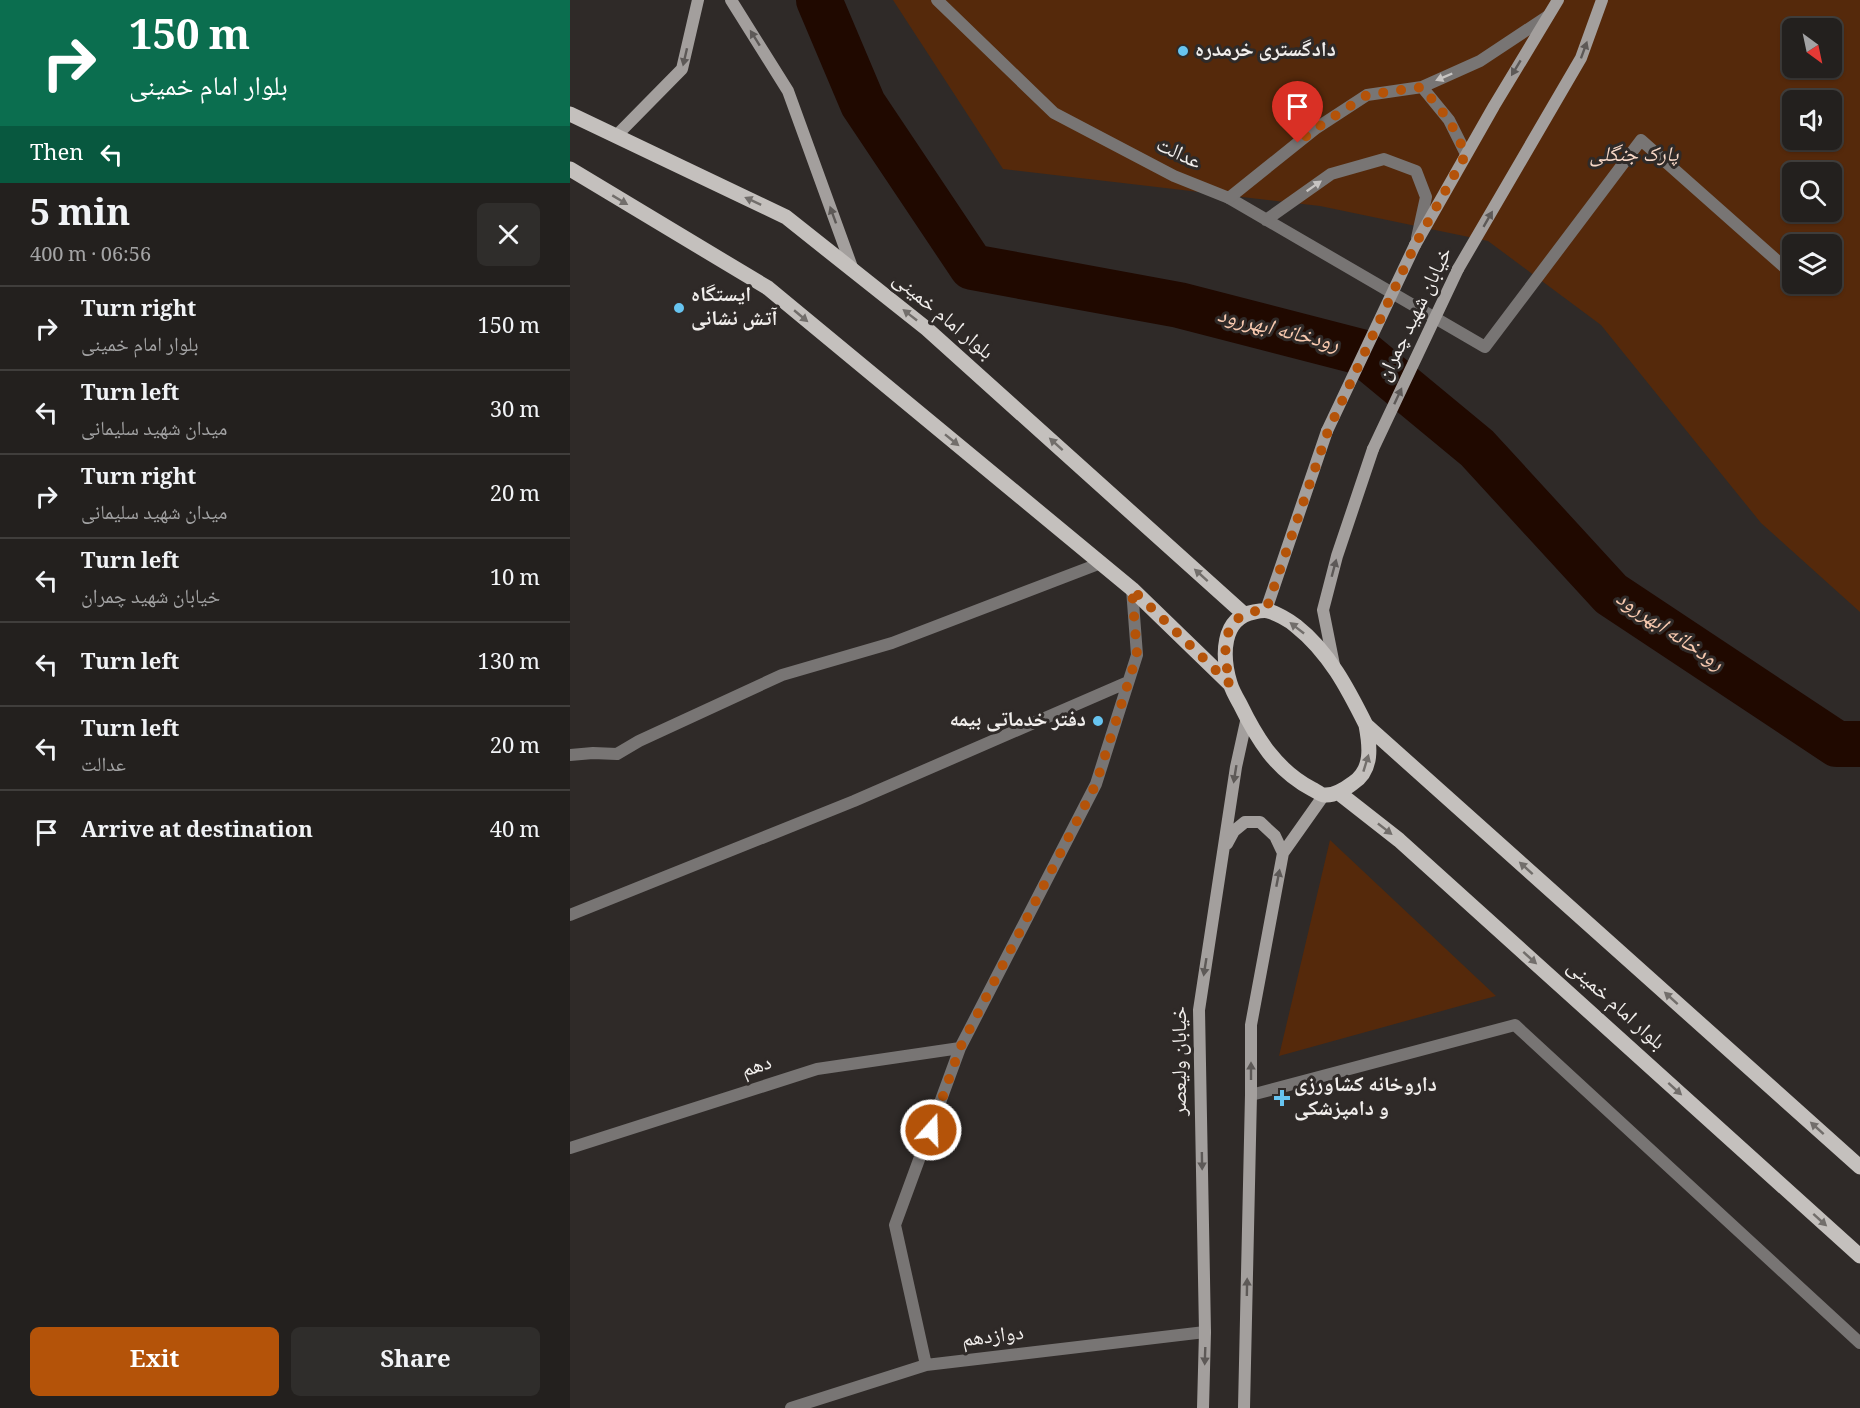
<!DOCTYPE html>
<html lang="en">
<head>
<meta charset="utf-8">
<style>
	body { margin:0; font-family:Georgia,"Noto Naskh Arabic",serif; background:#2f2d2b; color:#f1f3f6; height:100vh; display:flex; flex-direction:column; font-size:22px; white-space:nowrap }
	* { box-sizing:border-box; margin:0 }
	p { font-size:20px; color:#a3a3a4 }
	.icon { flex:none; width:33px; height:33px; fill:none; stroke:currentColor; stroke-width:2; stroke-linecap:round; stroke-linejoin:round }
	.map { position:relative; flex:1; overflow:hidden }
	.sheet { display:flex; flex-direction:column; background:#23201e; width:570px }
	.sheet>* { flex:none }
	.guide { background:#0b6e4f; color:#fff; overflow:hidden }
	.needle { width:39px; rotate:147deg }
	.fabs { position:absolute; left:1212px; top:18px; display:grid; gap:12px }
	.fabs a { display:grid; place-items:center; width:60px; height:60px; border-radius:9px; background:#23201e; box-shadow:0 2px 4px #0004,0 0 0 2px #403e3c; font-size:30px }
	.pin { position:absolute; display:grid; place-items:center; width:51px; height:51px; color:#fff; margin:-62px -26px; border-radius:50% 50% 50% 0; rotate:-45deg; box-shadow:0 0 6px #0007 }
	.pin .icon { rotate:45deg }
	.me { position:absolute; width:66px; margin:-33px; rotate:20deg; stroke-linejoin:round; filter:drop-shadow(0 0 4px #0008) }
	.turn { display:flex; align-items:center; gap:21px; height:126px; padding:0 30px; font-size:27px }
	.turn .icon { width:78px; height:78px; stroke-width:2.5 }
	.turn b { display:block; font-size:42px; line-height:51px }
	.then { display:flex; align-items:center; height:57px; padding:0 30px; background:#0003; gap:12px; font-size:22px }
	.round { display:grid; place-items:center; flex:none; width:63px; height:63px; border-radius:9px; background:#2f2d2b }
	.overview { display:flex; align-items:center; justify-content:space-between; height:102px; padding:0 30px }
	h1 { font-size:36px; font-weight:700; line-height:45px }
	.button { display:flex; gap:12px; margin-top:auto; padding:12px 30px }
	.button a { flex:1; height:69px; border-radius:9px; background:#b45309; color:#fff; font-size:24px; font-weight:700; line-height:69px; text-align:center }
	.button a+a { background:#2f2d2b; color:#f1f3f6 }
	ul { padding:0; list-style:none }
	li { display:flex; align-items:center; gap:18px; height:84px; padding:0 30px; border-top:2px solid #403e3c }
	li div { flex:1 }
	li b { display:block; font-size:22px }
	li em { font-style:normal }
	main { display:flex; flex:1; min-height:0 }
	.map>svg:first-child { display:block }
	.green { fill:#55290b; fill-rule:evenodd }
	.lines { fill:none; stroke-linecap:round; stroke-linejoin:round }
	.river { stroke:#200900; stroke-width:46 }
	.service { stroke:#787574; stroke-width:12 }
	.minor { stroke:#787574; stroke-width:12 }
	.secondary { stroke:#a39f9d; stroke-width:12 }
	.primary { stroke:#c4c0bd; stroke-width:15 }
	.secondary-bridge { stroke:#a39f9d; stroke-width:12 }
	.oneway { fill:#5d5957 }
	.oneway2 { fill:#c7c4c2 }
	.oneway3 { fill:#726e6b }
	.route { stroke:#b45309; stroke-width:10; stroke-dasharray:0 18 }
	.poi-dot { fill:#67c4f0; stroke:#2f2a28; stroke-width:2 }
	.labels { text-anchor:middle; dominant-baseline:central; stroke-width:6; stroke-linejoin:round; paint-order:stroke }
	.poi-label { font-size:21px; font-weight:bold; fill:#f1eeec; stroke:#2f2a28; text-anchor:start }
	.street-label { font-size:21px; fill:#f1eeec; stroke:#2f2a28 }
	.park-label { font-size:21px; font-style:italic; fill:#f9d9c8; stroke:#2f2a28 }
	.water-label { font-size:22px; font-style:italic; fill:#f8c9af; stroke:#2f2a28 }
</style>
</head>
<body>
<main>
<section class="sheet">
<div class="guide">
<div class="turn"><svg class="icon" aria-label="right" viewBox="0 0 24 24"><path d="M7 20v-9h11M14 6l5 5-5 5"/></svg><div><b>150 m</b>بلوار امام خمینی</div></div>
<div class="then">Then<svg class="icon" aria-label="left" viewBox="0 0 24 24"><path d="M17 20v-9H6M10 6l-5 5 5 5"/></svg></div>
</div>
<div class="overview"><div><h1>5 min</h1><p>400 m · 06:56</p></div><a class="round"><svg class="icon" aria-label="close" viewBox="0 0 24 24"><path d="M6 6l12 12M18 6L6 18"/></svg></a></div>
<ul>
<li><svg class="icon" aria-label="right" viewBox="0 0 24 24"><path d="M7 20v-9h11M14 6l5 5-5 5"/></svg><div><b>Turn right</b><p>بلوار امام خمینی</p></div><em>150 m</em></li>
<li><svg class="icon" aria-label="left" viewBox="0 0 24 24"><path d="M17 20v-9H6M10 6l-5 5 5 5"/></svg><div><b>Turn left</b><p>میدان شهید سلیمانی</p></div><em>30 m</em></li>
<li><svg class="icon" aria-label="right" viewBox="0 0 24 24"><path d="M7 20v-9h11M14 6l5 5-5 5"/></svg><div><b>Turn right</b><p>میدان شهید سلیمانی</p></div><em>20 m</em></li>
<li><svg class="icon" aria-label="left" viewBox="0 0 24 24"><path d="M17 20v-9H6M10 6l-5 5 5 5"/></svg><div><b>Turn left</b><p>خیابان شهید چمران</p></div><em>10 m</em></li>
<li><svg class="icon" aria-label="left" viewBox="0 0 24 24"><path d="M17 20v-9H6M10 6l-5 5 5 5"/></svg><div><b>Turn left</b></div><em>130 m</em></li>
<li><svg class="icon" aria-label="left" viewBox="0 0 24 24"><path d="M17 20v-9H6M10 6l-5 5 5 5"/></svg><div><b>Turn left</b><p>عدالت</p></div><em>20 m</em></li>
<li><svg class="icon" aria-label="arrive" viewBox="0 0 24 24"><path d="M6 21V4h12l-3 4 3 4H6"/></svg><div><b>Arrive at destination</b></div><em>40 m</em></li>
</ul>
<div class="button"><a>Exit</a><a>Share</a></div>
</section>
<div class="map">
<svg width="1290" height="1408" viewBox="0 0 1290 1408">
	<rect width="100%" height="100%" fill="#2f2a28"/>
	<path class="green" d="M323,0H1290V612L1191,523L1031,325L918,241L750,206L433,169ZM1222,28H1262V68H1222ZM1222,100H1262V140H1222ZM1222,172H1262V212H1222ZM1222,244H1262V284H1222Z
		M760,840L926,996L709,1056Z"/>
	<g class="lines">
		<path class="river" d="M249,0L293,104L402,267L609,305L791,352L907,448L1041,594L1267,744H1290"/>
		<path class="service" d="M659,198L915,347L1071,140L1222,274
			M696,220L761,174L814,159L846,171L856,197L847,238
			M1233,284L1238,288"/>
		<path class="minor" d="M367,0L484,113L604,176L659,198L745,129L797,95L852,87L910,61L978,16
			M852,87L879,120L896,154
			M0,755L23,753L47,754L69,741L212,675L322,643L531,563
			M0,915L284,801L558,682
			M681,1095L945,1025L1290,1343
			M0,1148L247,1069L390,1048
			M356,1365L325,1225L390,1048L526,784L567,655L562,589
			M221,1408L356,1365L635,1332"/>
		<path class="secondary" d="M161,0L218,91L283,270
			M46,136L112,69L128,0
			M845,245L924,106L988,0
			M888,269L1011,58L1032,0
			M696,610L757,431
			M764,665L753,610L767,556L803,449
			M657,844L664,831L675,822H690L705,836L713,853
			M633,1408L635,1332L629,1010L666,767L677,717
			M674,1408L681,1095V1025L713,853L754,795"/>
		<path class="primary" d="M0,114L216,217L357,329L674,614
			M0,169L198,288L562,589L660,684
			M796,725C800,746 803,770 783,783C775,789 765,796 754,795C751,795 746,791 742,789C706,770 687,739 670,704C666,697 662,690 660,683C652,657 651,618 684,612C689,611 694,610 698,611C706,613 719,620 726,626C759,652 778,689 796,725L1290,1167
			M769,793L829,840L1290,1256"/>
		<path class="secondary-bridge" d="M757,431L845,245
			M803,449L888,269"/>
	</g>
	<defs><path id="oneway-solid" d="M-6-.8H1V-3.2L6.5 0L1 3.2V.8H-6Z" transform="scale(1.5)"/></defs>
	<g class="oneway">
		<use href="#oneway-solid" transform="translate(185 38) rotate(-122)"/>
		<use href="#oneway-solid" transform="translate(1014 50) rotate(-70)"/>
		<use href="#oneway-solid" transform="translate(115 57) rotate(103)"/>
		<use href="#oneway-solid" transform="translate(946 68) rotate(121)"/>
		<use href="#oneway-solid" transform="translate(263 215) rotate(-110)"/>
		<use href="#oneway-solid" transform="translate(918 219) rotate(-60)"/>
		<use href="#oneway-solid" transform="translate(828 396) rotate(-65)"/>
		<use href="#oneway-solid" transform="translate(764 568) rotate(-75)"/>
		<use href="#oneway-solid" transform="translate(665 774) rotate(99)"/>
		<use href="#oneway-solid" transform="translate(708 878) rotate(-79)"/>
		<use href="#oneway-solid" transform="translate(635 967) rotate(99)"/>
		<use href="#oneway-solid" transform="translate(681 1071) rotate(-90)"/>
		<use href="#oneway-solid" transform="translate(632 1161) rotate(89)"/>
		<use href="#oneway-solid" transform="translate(677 1287) rotate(-89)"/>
		<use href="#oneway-solid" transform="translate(635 1356) rotate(92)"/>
	</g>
	<g class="oneway2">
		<use href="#oneway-solid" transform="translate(874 77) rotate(157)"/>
		<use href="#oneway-solid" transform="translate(744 186) rotate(-35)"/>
	</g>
	<g class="oneway3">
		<use href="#oneway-solid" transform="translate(50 200) rotate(31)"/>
		<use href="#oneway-solid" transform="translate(183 201) rotate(-155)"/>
		<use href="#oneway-solid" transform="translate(340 315) rotate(-142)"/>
		<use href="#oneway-solid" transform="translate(231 316) rotate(40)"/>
		<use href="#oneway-solid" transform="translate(382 440) rotate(39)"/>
		<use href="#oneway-solid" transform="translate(486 444) rotate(-138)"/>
		<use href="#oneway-solid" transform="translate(631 575) rotate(-138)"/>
		<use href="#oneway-solid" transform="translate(727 628) rotate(-142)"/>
		<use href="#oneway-solid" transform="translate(796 763) rotate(-73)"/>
		<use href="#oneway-solid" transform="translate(815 829) rotate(38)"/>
		<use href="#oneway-solid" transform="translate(956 868) rotate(-138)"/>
		<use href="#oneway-solid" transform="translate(960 958) rotate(42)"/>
		<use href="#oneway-solid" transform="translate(1101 998) rotate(-138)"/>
		<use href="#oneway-solid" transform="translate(1105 1089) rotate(42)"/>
		<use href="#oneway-solid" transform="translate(1247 1128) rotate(-138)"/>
		<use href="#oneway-solid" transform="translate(1250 1220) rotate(42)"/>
	</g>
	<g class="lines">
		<path class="route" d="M361,1130L390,1048L526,784L567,655L562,589L660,684C655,661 649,629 673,615C679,611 689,611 696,610L758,431L845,245L896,154L879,120L852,87L797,95L745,129L728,143"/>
	</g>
	<g class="poi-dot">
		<circle cx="613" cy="51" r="6"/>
		<circle cx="109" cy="308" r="6"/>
		<circle cx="528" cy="721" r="6"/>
		<path d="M709 1089h6v6h6v6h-6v6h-6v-6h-6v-6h6z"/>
	</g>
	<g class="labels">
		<g class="poi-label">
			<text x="625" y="51">دادگستری خرمدره</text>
			<text x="121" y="296">ایستگاه<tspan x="121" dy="24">آتش نشانی</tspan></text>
			<text x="516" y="721" text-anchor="end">دفتر خدماتی بیمه</text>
			<text x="724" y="1086">داروخانه کشاورزی<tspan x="724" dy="24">و دامپزشکی</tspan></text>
		</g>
		<g class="street-label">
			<text transform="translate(608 155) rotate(25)">عدالت</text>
			<text transform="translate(846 315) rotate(-64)">خیابان شهید چمران</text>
			<text transform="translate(372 317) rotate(40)">بلوار امام خمینی</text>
			<text transform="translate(1045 1006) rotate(42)">بلوار امام خمینی</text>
			<text transform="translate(611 1061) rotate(-90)">خیابان ولیعصر</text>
			<text transform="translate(187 1068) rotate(-18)">دهم</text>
			<text transform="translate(423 1338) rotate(-7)">دوازدهم</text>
		</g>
		<g class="park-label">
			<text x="1064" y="156">پارک جنگلی</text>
		</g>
		<g class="water-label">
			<text transform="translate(708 331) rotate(14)">رودخانه ابهررود</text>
			<text transform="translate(1099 632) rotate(34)">رودخانه ابهررود</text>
		</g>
	</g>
</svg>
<div class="fabs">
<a><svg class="needle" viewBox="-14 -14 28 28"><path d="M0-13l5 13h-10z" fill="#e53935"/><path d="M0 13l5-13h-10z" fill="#a3a3a4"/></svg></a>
<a><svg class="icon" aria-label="sound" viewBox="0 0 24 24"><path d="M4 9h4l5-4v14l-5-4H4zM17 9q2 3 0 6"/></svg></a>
<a><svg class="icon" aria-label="search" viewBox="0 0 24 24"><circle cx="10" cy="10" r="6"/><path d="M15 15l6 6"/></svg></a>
<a><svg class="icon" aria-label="layers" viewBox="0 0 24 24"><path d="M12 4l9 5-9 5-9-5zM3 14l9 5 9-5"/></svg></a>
</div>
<div class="pin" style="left:728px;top:143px;background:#d93025"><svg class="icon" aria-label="arrive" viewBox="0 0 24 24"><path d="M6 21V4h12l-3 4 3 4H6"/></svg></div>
<svg class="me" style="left:361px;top:1130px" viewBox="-20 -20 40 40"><circle r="17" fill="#b45309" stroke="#fff" stroke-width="3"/><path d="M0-11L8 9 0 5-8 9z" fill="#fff"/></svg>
</div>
</main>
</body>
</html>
